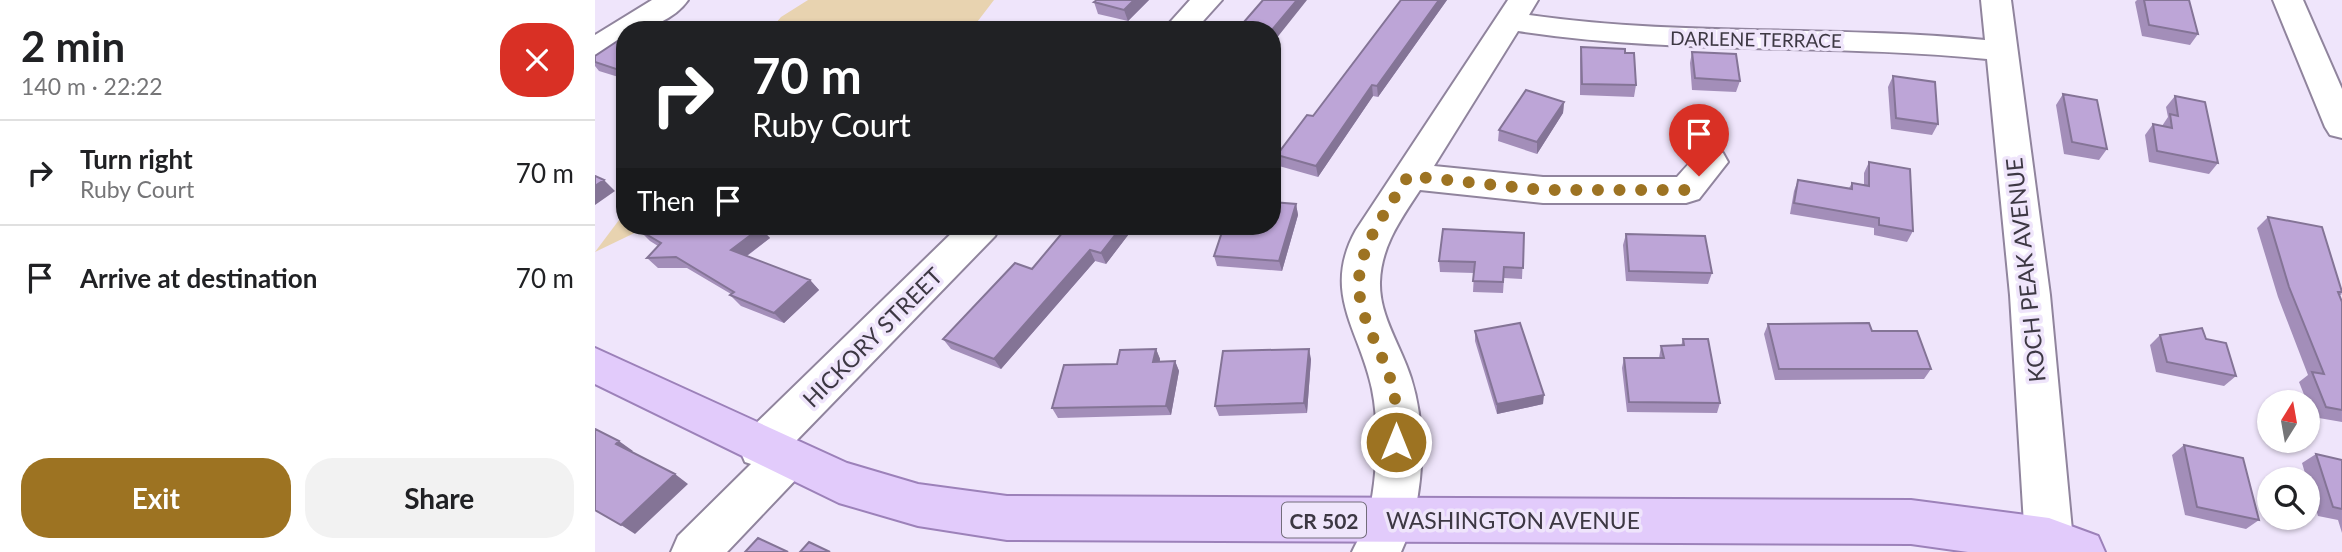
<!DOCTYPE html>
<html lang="en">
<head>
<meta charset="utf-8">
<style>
	body { margin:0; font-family:Lato,sans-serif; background:#f2f2f2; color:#202124; height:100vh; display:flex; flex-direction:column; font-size:26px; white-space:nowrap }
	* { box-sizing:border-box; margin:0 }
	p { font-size:23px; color:#757577 }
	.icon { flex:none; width:38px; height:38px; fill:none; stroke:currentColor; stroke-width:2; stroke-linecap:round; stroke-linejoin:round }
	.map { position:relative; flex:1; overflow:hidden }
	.drawer { display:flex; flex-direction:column; background:#fff; width:595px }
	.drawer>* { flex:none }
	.hud { position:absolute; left:21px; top:21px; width:665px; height:214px; border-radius:28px; box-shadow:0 2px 5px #0004; background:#202124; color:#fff; overflow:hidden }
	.needle { width:46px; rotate:11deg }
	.fabs { position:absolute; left:1662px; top:390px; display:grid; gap:14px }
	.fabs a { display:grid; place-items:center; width:63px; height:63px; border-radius:50%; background:#fff; box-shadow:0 2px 5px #0004; font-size:35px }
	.pin { position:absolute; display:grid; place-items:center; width:60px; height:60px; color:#fff; margin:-72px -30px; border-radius:50% 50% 50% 0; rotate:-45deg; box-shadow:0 0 7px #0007 }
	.pin .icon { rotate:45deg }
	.me { position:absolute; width:77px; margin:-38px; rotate:0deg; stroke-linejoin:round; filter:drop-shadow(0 0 5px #0008) }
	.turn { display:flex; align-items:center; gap:24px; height:147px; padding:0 21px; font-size:32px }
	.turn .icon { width:91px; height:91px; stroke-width:2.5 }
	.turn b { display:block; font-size:49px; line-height:60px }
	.then { display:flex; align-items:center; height:66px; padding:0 21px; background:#0003; gap:14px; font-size:26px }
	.round { display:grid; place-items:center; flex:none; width:74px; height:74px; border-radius:28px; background:#f2f2f2 }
	.headline { display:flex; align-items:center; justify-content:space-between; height:119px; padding:0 21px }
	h1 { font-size:42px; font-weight:700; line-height:52px }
	.primary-button { display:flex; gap:14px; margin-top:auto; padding:14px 21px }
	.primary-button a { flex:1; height:80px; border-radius:28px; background:#9d7322; color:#fff; font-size:28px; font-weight:700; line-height:80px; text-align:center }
	.primary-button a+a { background:#f2f2f2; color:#202124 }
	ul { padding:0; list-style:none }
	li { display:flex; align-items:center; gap:21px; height:105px; padding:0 21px; border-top:2px solid #e0e0e0 }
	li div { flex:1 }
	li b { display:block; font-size:26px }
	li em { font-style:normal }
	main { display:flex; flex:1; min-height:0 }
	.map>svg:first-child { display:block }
	.green { fill:#e8d3b0 }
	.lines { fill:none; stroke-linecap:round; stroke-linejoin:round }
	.minor-casing { stroke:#90849d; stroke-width:4 }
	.major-casing { stroke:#9c81b9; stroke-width:4 }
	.minor { fill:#fff; fill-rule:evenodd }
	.major { fill:#e2cbfb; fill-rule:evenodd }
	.wall { fill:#a38eb9 }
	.shaded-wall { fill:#847496 }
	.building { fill:#bda5d7; stroke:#847496; stroke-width:2 }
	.route { stroke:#9d7322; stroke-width:12; stroke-dasharray:0 21.6 }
	.labels { text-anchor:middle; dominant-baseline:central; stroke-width:7; stroke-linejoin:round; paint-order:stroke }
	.far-street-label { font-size:19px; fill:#3d3843; stroke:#efe5fb }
	.shield { fill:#efe5fb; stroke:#726c7a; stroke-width:2 }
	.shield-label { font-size:21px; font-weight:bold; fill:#3d3843 }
	.street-label { font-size:23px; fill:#3d3843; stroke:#efe5fb }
</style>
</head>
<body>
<main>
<section class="drawer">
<div class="headline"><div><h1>2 min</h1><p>140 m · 22:22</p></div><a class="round" style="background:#d93025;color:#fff"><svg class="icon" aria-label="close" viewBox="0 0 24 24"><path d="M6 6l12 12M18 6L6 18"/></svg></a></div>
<ul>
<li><svg class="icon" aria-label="right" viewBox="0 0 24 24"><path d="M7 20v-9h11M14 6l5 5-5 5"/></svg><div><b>Turn right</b><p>Ruby Court</p></div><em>70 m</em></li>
<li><svg class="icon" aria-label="arrive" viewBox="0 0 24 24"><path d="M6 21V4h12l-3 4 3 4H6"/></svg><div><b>Arrive at destination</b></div><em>70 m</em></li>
</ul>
<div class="primary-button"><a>Exit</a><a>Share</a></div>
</section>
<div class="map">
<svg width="1747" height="552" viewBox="0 0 1747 552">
	<rect width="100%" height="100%" fill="#efe5fb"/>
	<path class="green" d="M213,0H399L376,30H175L186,17Z
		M30,212V226H54L0,252Z"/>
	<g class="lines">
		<defs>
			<path id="minor" d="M57,0H93C79,20 52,30 30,30V43L0,58V35Z
				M595,0H627L600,30H568Z
				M913,0H943L934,15C1085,37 1238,25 1390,40L1386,0H1416L1455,295L1478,541L1473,552H1435L1430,541L1415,295L1392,59C1236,43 1079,55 923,31L839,166L948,177H1082C1097,161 1105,147 1128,153L1133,162L1104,199L1091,203H948L825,190C806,219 786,246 785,282C784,316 806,346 816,378C833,431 829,503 806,552H757C762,541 770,529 773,518C782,479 785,428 777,389C765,330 726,293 761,230Z
				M1678,0H1708L1747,89V138L1735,135L1730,127Z
				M364,226H405L400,236L200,442L207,445L213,459L207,473L132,552H76L83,536L156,464L150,462L144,448L150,434Z"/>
			<path id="major" d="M0,348L252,463L323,484L412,496L1316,500L1454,518L1503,536L1510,552H1373L1316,544L412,540L323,526L244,503L0,384Z"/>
		</defs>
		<use href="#minor" class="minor-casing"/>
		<use href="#major" class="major-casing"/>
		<use href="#minor" class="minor"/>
		<use href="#major" class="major"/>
	</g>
	<path class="wall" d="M502,0H554L533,21L503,14L499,2Z
		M806,0H852L783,97L778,96L723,177L684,166L682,155L718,116Z
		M1542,0H1594L1603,34L1595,45L1547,36L1540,2Z
		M30,42V79L4,71L0,66V56Z
		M986,47L1030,53L1041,85L1039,97L985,95V59Z
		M1097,52L1145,81L1141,92L1097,90L1095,63Z
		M1298,76L1343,124L1337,135L1296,129L1293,87Z
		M1468,94L1512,149L1504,160L1469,154L1461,105Z
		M1580,96L1623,163L1614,174L1554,162L1550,135L1558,124L1567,126L1573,117L1571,107Z
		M969,102L968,113L942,154L903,141L904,130Z
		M1274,162L1318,231L1312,242L1279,235V228L1195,214L1199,191L1203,180L1254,188L1257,183L1269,185V173Z
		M701,204L703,215L687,271L622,266L619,256L677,226Z
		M1673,217L1747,294L1744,296L1747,302V422L1718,417L1713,406V402H1712L1704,382L1713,375L1683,297L1662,228Z
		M51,226H171L166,229L175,238L152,256L215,280L224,290L189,323L146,306L135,295L136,294L92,268H63L52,258L63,246L55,241L44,230Z
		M473,226H540L511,264L500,261L406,369L356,349L348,339L437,269Z
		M929,233L927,279L909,278L908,293L878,292L879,273L845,272L844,261Z
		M1031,234L1117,273L1113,284L1031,281L1028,245Z
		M1173,324L1277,331L1336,369L1329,379L1180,380L1169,334Z
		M880,331L948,404L902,414L880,341Z
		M1565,335L1611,339L1641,376L1629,386L1561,372L1555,345Z
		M1088,339L1125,403L1122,413L1032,412L1027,368L1029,358H1064L1066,346H1086Z
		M561,349L565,359V362L580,361L584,371L576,415L463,418L457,408L522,364Z
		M716,359L712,413L624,416L620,406Z
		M1589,445L1664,520L1651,529L1590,515L1577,455Z
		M1721,454L1747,460V533L1743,520L1723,516L1713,483V480H1712L1707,463Z"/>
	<path class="shaded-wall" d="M539,0H554L533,21L529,10Z
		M702,0H712L677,44V30Z
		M844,0H852L783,97L782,86Z
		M777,85L778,96L723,177L721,166Z
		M969,102L968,113L942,154V142Z
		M9,180L20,191L0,205V186Z
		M701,204L703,215L687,271L684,261Z
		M159,226H171L166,229L175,238L146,260L136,250Z
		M527,226H540L511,264L506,253Z
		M495,250L500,261L406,369L399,359Z
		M215,280L224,290L189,323L179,313Z
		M561,349L565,359L563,372L558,362Z
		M714,349L716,359L712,413L709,403Z
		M580,361L584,371L576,415L571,406Z
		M949,395L948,404L902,414V404Z
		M24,441L38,451L35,453L21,444Z
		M80,474L93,484L40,534L26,525Z"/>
	<path class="building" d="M502,0H539L529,10L499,2Z
		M668,0H702L677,30H642Z
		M806,0H844L782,86L777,85L721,166L682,155L712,115L718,116Z
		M1549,0H1594L1603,34L1554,25Z
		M24,40L30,42V69L27,71L0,62V56Z
		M986,47L1030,49V53H1039L1041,85L987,84Z
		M1097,52L1141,54L1145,81L1100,78Z
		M1298,76L1340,82L1343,124L1301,118Z
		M931,90L969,102L942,142L904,130Z
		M1468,94L1502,100L1512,149L1477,142Z
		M1580,96L1610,102L1623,163L1562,151L1558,124L1577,128L1575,114L1583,116Z
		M1274,162L1315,169L1318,231L1284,225V218L1199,203L1203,180L1257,189V183L1274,186Z
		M0,176L9,180L0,186Z
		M677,202L701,204L684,261L619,256L629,226H677Z
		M1673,217L1727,227L1747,292H1743L1747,302V410L1731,407L1717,372L1729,374L1694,287Z
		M51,226H163L165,228L136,250L215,280L179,313L135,295L139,292L81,257L52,258L66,243L44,230Z
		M473,226H527L506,253L495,250L399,359L348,339L420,263L437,269Z
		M848,229L929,233L928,268L909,267L908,282L878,281L880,262L844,261Z
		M1031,234L1110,236L1117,273L1034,271Z
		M925,323L949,395L902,404L880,331Z
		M1274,323L1277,331H1322L1336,369H1184L1173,324Z
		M1607,328L1611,339L1631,343L1641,376L1572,362L1565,335Z
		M1088,339H1113L1125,403L1034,402L1029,358H1069L1066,346L1089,345Z
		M561,349L558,362L580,361L571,406L457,408L469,365L522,364L525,350Z
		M714,349L709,403L620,406L628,351Z
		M0,429L24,441L21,444L80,474L26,525L0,510Z
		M1589,445L1648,458L1664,520L1602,507Z
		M1721,454L1747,460V509L1738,507Z
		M163,538L193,552H150Z
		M214,542L235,552H205Z"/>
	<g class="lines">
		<path class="route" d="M801,442C802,420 802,398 795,378C783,341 756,307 766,266C773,233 796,205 813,176L948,190H1091L1104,176"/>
	</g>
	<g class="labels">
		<g class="far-street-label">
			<text transform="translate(1161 39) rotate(1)">DARLENE TERRACE</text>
		</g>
		<rect class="shield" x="687" y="502.5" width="84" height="35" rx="5"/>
		<g class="shield-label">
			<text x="729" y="520">CR 502</text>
		</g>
		<g class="street-label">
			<text transform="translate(1430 270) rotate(-96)">KOCH PEAK AVENUE</text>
			<text transform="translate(277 337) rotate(-45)">HICKORY STREET</text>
			<text x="918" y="520">WASHINGTON AVENUE</text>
		</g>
	</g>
</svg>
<div class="fabs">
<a><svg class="needle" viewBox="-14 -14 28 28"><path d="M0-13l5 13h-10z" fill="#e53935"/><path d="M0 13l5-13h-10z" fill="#757577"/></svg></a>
<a><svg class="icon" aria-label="search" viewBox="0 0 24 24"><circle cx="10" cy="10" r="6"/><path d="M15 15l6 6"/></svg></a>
</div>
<div class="pin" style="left:1104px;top:176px;background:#d93025"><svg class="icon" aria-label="arrive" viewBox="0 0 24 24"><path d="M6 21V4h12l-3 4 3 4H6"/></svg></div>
<svg class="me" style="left:801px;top:442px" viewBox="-20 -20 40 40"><circle r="17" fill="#9d7322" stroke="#fff" stroke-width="3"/><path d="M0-11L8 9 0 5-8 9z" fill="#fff"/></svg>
<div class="hud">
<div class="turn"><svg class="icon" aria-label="right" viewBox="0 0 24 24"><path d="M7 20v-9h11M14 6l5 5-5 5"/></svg><div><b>70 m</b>Ruby Court</div></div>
<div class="then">Then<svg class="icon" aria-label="arrive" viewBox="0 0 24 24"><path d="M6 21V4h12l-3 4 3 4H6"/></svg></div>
</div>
</div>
</main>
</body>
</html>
